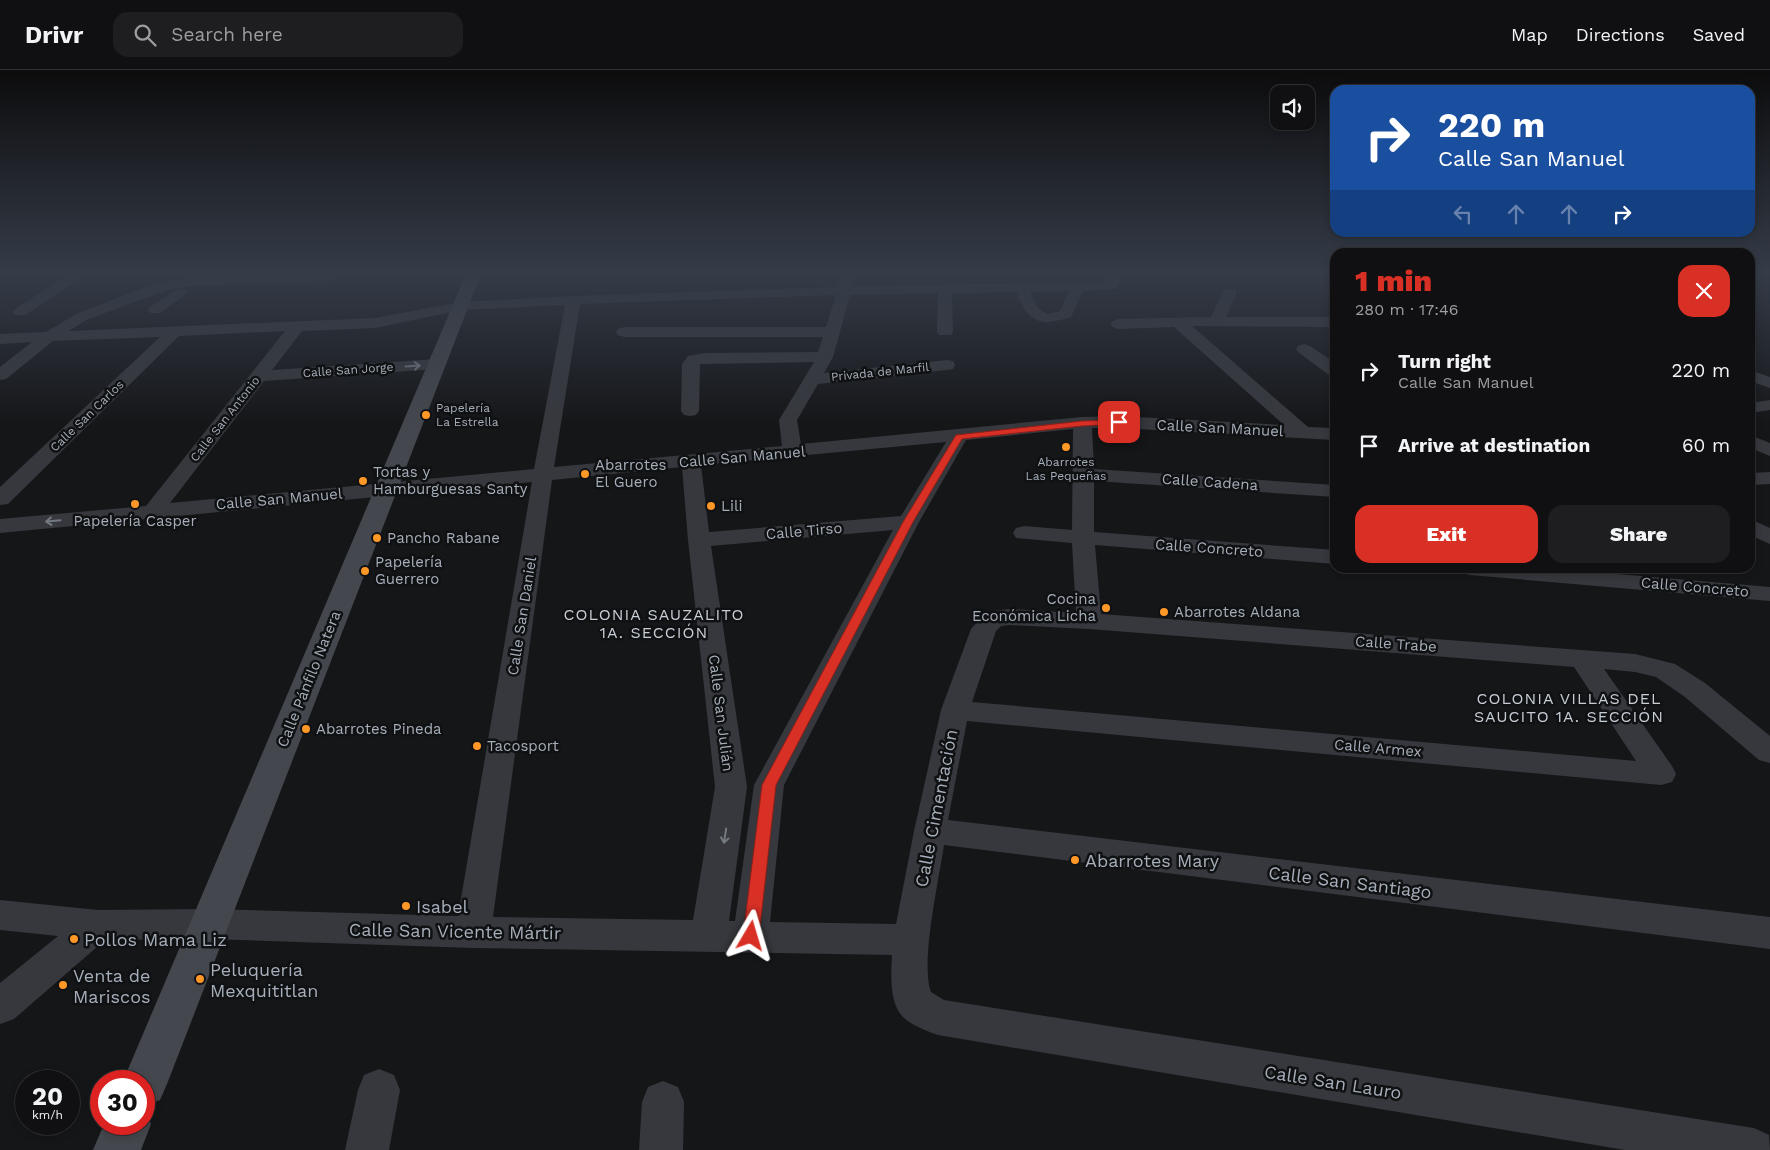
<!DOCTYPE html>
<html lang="en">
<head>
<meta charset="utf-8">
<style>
	body { margin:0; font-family:"Work Sans",sans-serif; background:#1e1e20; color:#f1f3f6; height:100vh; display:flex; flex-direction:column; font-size:19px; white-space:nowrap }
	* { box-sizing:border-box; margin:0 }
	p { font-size:16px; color:#9c9d9f }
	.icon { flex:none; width:28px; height:28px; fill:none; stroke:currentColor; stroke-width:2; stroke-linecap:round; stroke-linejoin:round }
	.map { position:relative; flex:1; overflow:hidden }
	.side { position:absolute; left:1330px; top:178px; width:425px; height:325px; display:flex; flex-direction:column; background:#101012; border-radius:15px; box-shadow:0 2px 8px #0003,0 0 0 1px #303032 }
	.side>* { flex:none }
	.hud { position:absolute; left:1330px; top:15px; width:425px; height:152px; border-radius:15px; box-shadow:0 2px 8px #0003,0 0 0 1px #303032; background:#1a4fa0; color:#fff; overflow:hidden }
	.fabs { position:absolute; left:1270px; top:15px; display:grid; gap:10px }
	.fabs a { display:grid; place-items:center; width:45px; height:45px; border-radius:10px; background:#101012; box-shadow:0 2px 8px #0003,0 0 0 1px #303032; font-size:25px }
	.speed { position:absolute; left:15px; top:1000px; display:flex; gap:10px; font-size:25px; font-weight:700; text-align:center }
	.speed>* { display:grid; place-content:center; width:65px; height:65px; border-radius:50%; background:#101012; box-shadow:0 2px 8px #0003,0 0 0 1px #303032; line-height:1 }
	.speed small { font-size:12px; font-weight:400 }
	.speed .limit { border:8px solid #d22; background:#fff; color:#111 }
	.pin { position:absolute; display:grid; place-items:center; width:42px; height:42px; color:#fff; margin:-21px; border-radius:10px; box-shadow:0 2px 8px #0006 }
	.me { position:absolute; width:55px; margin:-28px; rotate:7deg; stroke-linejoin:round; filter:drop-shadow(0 0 4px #0008) }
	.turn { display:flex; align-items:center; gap:18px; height:105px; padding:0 25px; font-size:22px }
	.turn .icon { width:65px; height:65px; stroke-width:2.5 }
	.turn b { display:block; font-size:35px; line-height:42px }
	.lanes { display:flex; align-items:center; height:48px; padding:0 25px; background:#0003; justify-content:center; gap:25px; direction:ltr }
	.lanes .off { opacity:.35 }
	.round { display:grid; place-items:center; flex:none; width:52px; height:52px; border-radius:15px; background:#1e1e20 }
	.overview { display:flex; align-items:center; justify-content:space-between; height:85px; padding:0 25px }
	h1 { font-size:30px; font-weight:800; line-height:38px; color:#d93025 }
	.primary-button { display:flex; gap:10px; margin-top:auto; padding:10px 25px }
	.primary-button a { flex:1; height:58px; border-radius:15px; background:#d93025; color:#fff; font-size:20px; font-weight:800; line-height:58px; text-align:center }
	.primary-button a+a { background:#1e1e20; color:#f1f3f6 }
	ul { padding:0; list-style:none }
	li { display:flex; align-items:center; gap:15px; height:75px; padding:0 25px }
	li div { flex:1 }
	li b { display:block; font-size:19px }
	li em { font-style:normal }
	header { display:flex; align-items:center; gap:30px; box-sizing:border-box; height:70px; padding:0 25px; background:#101012; border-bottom:1px solid #303032 }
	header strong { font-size:24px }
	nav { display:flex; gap:28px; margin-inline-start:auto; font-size:18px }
	.search { width:350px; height:45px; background:#1e1e20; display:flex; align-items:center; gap:12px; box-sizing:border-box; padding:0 18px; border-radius:15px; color:#9c9d9f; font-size:19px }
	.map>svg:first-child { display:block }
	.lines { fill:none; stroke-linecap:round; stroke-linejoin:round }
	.minor { fill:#36383d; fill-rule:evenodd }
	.secondary { fill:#44474d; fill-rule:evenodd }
	.oneway { stroke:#747981 }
	.route { fill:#d93025; stroke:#8d1f18 }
	.poi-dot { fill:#ff9826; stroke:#101113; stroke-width:2 }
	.labels { text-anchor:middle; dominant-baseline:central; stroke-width:5; stroke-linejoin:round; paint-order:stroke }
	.far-street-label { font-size:12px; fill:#a6aeb9; stroke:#101113 }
	.far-poi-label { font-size:12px; fill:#a6aeb9; stroke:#101113; text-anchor:start }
	.street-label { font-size:15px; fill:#a6aeb9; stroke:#101113 }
	.poi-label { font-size:15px; fill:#a6aeb9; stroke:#101113; text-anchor:start }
	.neighbourhood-label { font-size:16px; letter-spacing:1px; fill:#c7cdd5; stroke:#101113 }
	.near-street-label { font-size:18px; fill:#a6aeb9; stroke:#101113 }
	.near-poi-label { font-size:18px; fill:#a6aeb9; stroke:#101113; text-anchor:start }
</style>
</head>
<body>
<header>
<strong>Drivr</strong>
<div class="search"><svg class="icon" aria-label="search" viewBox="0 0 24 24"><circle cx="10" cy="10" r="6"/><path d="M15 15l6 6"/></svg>Search here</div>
<nav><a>Map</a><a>Directions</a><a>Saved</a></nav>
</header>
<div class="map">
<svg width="1770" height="1080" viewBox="0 0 1770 1080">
	<rect width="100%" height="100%" fill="#151618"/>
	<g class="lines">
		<path class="minor" d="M70,204H87L25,245H15L13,242L15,239Z
			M203,204H220L218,206L333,204L335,207L328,211L202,215L180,218L187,222L185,225L160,243H150L148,240L150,237L179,218L170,219L86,250L69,261L375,248L461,232L573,226L838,217L843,204H853L855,207L852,216L1106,212L1109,204H1123L1117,219L1083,221L1071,247C1040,257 1029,253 1016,222L952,223L953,262L951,265H939L937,262L938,223L850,225L833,287L824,303L947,290L953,291L955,295L953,299L947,300L818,314L797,350L801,374L1082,347L1119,346L1284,355L1174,257L1118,259L1113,257L1110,254L1113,251L1118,249L1211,247L1223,222L1225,219H1235L1237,222L1226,247H1335V257L1192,256L1308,357L1335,358V370L1119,358H1092L1094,399L1335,415V427L1094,411V462L1335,480V494L1095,475L1101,544L1635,584L1675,594L1705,613L1770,666V693L1759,690L1685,627L1656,607L1635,602L1604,599L1672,696L1676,704L1672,712L1661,715L967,651L948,750L1770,847V879L944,775C939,810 920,892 931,922L944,930L1754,1058L1769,1065L1770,1080H1625L938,965C927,961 911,955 903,947C889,933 891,903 892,885L473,878L209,869L105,870L14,949L0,954V913L58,866L0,860V830L98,840L209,839L458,846L532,412L0,463V449L146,436L285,261L179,266L8,434L0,435V417L160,267L53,271L6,309L0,310V297L32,272L0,274V264L46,262L76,244L143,218L169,211L198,207ZM1069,221L1060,241L1047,244L1038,238L1030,222ZM836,225L826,257H624L618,259L616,262L618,265L624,267H823L818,282L704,283L688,286L682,294L681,341L684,345L690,346L696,345L699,341L700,294L814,292L779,350L782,376L554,397L580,234ZM565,235L534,399L170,433L264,311L437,299L443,298L445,294L443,290L437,289L272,300L302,261L375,258L461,240ZM1073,359L1072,460L1024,456L1016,458L1013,463L1016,468L1072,473L1076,543L1010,539L993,541L984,544L971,559L941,640L914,761L896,854L770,852L784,715L919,452L966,370ZM946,372L901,446L709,462L701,395ZM682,397L688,470L715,717L693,850L493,847L552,410ZM893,460L754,715L735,851H729L747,717L711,476ZM1010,555L1089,559L1574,597L1636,691L972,632L996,561L1001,556Z
			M1304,274L1310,276L1335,293V306L1329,305L1298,282L1296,279L1298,276Z
			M1750,300L1770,307V318L1750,311Z
			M1770,330V340L1750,343V333Z
			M1750,365L1770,373V386L1750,378Z
			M1770,402V414L1750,415V403Z
			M1750,449L1770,458V474L1750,465Z
			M1458,498H1547L1770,517V531L1470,505L1462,503Z
			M379,999L394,1005L400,1020L389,1080H345L358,1020L364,1005Z
			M663,1011L678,1017L684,1032L683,1080H639L642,1032L648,1017Z"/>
		<path class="secondary" d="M466,204H481L167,1014L160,1030L144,1036V1011H123Z
			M144,1037L151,1054L141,1080H93L104,1054H144Z"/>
	</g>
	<defs><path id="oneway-shaft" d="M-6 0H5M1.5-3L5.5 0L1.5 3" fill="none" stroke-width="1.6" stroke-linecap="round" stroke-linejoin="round" transform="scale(1.25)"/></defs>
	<g class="oneway">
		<use href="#oneway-shaft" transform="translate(413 296) rotate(-4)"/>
		<use href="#oneway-shaft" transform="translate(53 451) rotate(175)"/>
		<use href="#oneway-shaft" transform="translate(725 766) rotate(99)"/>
	</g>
	<linearGradient id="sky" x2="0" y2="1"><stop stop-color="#0c0c0d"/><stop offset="0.57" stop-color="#353c48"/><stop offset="1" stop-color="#353c48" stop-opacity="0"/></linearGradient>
	<rect width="1770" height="355" fill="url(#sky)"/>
	<path class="route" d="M1119,350H1122V354L1082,356L962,369L913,452L776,715L759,866L757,871L751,873L745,871L743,866L762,715L903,452L956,365L1082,351Z"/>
	<g class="poi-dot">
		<circle cx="426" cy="345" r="5"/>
		<circle cx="1066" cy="377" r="5"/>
		<circle cx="585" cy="404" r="5"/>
		<circle cx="363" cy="411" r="5"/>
		<circle cx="135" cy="434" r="5"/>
		<circle cx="711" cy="436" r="5"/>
		<circle cx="377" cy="468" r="5"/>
		<circle cx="365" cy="501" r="5"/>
		<circle cx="1106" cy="538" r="5"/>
		<circle cx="1164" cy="542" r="5"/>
		<circle cx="306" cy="659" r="5"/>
		<circle cx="477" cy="676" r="5"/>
		<circle cx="1075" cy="790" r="5"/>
		<circle cx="406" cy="836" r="5"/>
		<circle cx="74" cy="869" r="5"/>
		<circle cx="200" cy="909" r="5"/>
		<circle cx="63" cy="915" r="5"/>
	</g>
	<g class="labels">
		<g class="far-street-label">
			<text transform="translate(348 300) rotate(-4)">Calle San Jorge</text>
			<text transform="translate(880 302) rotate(-6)">Privada de Marfil</text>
			<text transform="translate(87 346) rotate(-44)">Calle San Carlos</text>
			<text transform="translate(225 349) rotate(-52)">Calle San Antonio</text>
		</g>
		<g class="far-poi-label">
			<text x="436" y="338">Papelería<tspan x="436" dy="14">La Estrella</tspan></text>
			<text x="1066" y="392" text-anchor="middle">Abarrotes<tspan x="1066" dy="14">Las Pequeñas</tspan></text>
		</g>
		<g class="street-label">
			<text transform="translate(1220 358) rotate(3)">Calle San Manuel</text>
			<text transform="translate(742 387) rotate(-5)">Calle San Manuel</text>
			<text transform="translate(1210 412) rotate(4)">Calle Cadena</text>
			<text transform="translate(279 429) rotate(-5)">Calle San Manuel</text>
			<text transform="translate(804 461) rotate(-5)">Calle Tirso</text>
			<text transform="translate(1209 478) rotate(4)">Calle Concreto</text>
			<text transform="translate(1695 517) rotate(5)">Calle Concreto</text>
			<text transform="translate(522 546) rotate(-81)">Calle San Daniel</text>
			<text transform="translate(1396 574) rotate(4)">Calle Trabe</text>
			<text transform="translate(309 609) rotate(-68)">Calle Pánfilo Natera</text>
			<text transform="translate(721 643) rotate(83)">Calle San Julián</text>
			<text transform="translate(1378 678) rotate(5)">Calle Armex</text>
		</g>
		<g class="poi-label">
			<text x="595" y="395">Abarrotes<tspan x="595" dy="17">El Guero</tspan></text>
			<text x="373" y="402">Tortas y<tspan x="373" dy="17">Hamburguesas Santy</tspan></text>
			<text x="721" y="436">Lili</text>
			<text x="135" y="451" text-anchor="middle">Papelería Casper</text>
			<text x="387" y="468">Pancho Rabane</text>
			<text x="375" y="492">Papelería<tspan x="375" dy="17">Guerrero</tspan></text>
			<text x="1096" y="529" text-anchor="end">Cocina<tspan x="1096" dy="17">Económica Licha</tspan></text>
			<text x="1174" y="542">Abarrotes Aldana</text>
			<text x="316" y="659">Abarrotes Pineda</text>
			<text x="487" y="676">Tacosport</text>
		</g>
		<g class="neighbourhood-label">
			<text x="654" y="544">COLONIA SAUZALITO<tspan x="654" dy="18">1A. SECCIÓN</tspan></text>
			<text x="1569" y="628">COLONIA VILLAS DEL<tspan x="1569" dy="18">SAUCITO 1A. SECCIÓN</tspan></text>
		</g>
		<g class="near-street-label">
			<text transform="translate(936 738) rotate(-79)">Calle Cimentación</text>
			<text transform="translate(1350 812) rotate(7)">Calle San Santiago</text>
			<text transform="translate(455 861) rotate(1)">Calle San Vicente Mártir</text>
			<text transform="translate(1333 1012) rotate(9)">Calle San Lauro</text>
		</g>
		<g class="near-poi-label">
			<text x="1085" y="790">Abarrotes Mary</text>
			<text x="416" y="836">Isabel</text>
			<text x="84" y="869">Pollos Mama Liz</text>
			<text x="210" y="899">Peluquería<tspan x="210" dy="21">Mexquititlan</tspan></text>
			<text x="73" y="905">Venta de<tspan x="73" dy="21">Mariscos</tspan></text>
		</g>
	</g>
</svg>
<div class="fabs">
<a><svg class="icon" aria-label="sound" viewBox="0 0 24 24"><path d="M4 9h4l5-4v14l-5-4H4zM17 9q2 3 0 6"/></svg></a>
</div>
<div class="speed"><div>20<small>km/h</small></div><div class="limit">30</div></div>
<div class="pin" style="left:1119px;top:352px;background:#d93025"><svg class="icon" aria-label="arrive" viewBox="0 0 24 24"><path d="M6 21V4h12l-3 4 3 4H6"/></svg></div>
<svg class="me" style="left:751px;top:866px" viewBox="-20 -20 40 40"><path d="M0-17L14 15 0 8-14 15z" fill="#d93025" stroke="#fff" stroke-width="4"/></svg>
<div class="hud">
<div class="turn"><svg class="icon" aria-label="right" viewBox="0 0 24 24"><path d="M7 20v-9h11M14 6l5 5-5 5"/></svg><div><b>220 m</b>Calle San Manuel</div></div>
<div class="lanes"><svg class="icon off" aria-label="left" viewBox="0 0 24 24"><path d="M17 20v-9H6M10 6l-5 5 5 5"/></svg><svg class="icon off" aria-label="ahead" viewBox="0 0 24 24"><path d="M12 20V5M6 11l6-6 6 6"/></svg><svg class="icon off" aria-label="ahead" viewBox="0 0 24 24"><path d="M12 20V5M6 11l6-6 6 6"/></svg><svg class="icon" aria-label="right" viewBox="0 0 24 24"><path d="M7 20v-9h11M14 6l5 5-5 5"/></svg></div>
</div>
<section class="side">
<div class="overview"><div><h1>1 min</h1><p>280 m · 17:46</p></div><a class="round" style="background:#d93025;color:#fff"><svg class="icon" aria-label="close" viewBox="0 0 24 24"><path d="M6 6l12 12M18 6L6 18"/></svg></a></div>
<ul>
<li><svg class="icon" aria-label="right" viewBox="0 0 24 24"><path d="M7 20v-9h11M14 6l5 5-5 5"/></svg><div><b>Turn right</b><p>Calle San Manuel</p></div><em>220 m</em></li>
<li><svg class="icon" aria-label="arrive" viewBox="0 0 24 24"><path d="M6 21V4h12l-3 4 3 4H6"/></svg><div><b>Arrive at destination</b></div><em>60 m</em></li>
</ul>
<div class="primary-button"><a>Exit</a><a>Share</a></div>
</section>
</div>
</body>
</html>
